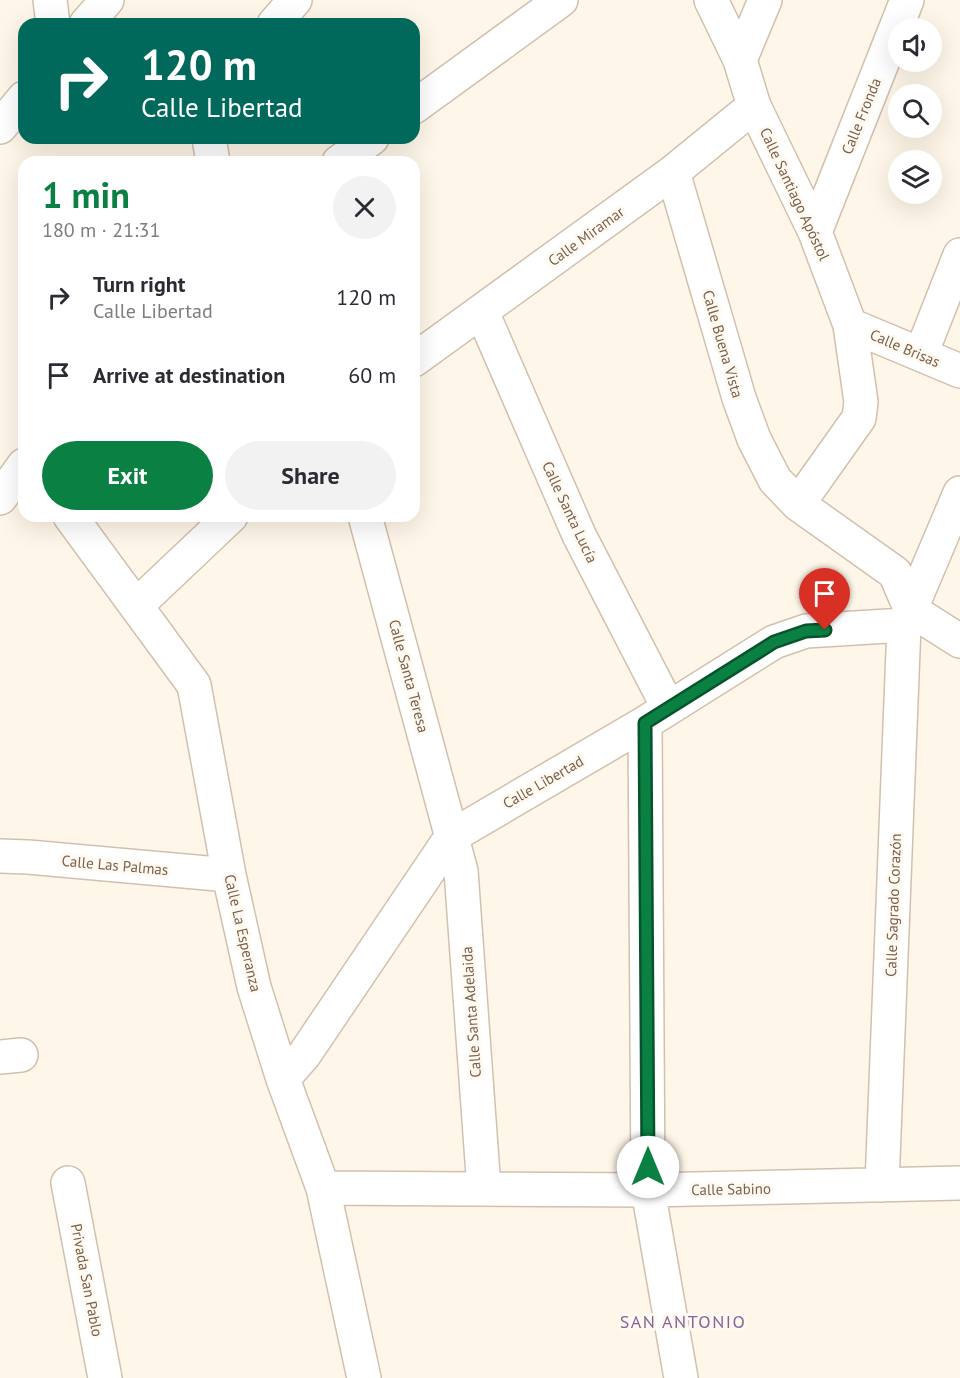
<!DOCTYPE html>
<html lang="en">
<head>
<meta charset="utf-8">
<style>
	body { margin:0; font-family:"PT Sans",sans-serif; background:#f2f2f3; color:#2b2b33; height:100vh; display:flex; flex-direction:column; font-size:22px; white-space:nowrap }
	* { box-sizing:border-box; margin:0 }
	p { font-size:20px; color:#7c7c81 }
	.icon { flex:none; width:33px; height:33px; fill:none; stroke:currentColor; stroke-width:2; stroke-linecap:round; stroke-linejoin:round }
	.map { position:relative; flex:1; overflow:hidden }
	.panel { position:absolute; left:18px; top:156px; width:402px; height:366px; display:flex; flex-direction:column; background:#fff; border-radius:18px; box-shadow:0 6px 24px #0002 }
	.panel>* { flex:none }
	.banner { position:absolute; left:18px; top:18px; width:402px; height:126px; border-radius:18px; box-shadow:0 6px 24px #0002; background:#00695c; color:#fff; overflow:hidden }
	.fabs { position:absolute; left:888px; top:18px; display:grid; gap:12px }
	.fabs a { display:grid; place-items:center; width:54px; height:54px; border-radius:50%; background:#fff; box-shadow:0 6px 24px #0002; font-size:30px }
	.pin { position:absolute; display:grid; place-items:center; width:51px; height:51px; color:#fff; margin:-62px -26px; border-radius:50% 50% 50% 0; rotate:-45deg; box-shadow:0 0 6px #0007 }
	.pin .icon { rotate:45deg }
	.me { position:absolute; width:66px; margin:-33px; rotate:0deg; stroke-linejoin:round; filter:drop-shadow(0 0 4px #0008) }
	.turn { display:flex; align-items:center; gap:21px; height:126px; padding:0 24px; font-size:27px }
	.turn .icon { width:78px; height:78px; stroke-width:2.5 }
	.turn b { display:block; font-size:42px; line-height:51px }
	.round { display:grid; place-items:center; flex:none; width:63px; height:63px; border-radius:32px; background:#f2f2f3 }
	.overview { display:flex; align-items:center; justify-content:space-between; height:102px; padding:0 24px }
	h1 { font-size:36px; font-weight:700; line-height:45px; color:#0b8043 }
	.button { display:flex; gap:12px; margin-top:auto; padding:12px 24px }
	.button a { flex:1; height:69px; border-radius:36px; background:#0b8043; color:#fff; font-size:24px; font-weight:700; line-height:69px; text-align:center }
	.button a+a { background:#f2f2f3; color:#2b2b33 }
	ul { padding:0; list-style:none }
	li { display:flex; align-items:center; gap:18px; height:78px; padding:0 24px }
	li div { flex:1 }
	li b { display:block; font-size:22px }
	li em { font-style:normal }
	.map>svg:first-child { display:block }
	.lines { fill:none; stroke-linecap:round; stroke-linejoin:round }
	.minor-casing { stroke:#d2c0ad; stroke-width:36 }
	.minor { stroke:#fff; stroke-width:33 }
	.route-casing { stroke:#07532c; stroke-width:15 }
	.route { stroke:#0b8043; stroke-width:10 }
	.labels { text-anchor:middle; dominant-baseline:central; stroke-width:6; stroke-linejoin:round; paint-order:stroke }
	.street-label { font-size:15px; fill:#7b5f4a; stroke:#fffaf1 }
	.quarter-label { font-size:18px; letter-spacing:1.5px; fill:#896297; stroke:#fffaf1 }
</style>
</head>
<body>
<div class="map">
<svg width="960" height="1378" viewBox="0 0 960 1378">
	<rect width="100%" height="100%" fill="#fef7e9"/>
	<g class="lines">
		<defs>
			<path id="minor" d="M50,0L53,24
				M711,0L740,60L754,106L815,232L850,325L861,402L859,418L798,504
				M86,24L107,0
				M274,24L295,0
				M740,60L765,0
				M414,107L561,0
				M0,127L24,98
				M209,138L213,162
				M339,162L372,138
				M673,172L739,398L754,439L775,480L798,504L895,573L911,610L960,641
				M815,232L907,0
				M482,312L579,535L668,707
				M850,325L960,371
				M921,354L960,255
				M414,360L673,172L754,106
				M0,498L24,465
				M70,516L194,685L229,875L254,987L283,1079L323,1188L364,1378
				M365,516L461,871L484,1189
				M136,606L231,516
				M645,723L648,1190L681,1378
				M0,856L28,857L229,875
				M0,1057L21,1055
				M283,1079L304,1055L452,836L645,723L774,642L806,631L904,625
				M68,1183L105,1378
				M882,1185L904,625L960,493
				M323,1188L648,1190L960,1183"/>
		</defs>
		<use href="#minor" class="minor-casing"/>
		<use href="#minor" class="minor"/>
	</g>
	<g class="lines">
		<defs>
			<path id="route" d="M648,1167L645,723L774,642L806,631L825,630"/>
		</defs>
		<use href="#route" class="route-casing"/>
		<use href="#route" class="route"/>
	</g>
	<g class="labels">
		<g class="street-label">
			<text transform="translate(861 116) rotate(-68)">Calle Fronda</text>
			<text transform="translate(795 194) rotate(65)">Calle Santiago Apóstol</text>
			<text transform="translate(586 236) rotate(-36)">Calle Miramar</text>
			<text transform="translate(723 344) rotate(74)">Calle Buena Vista</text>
			<text transform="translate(905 348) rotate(23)">Calle Brisas</text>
			<text transform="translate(570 512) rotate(65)">Calle Santa Lucía</text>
			<text transform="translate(409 676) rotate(75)">Calle Santa Teresa</text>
			<text transform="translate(543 782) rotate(-30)">Calle Libertad</text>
			<text transform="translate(115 865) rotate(5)">Calle Las Palmas</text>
			<text transform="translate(893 905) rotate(-88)">Calle Sagrado Corazón</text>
			<text transform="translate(243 933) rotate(77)">Calle La Esperanza</text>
			<text transform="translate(471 1012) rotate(-94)">Calle Santa Adelaida</text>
			<text transform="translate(731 1189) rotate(-1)">Calle Sabino</text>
			<text transform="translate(87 1280) rotate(79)">Privada San Pablo</text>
		</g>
		<g class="quarter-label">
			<text x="683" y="1321">SAN ANTONIO</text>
		</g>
	</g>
</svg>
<div class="fabs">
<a><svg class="icon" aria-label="sound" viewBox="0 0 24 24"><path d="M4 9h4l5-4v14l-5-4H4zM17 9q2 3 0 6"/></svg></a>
<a><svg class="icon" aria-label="search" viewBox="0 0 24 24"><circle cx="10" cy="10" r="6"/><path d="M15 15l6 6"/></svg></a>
<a><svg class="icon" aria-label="layers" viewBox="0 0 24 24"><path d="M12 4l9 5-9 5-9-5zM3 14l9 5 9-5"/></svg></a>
</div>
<div class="pin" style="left:825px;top:630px;background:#d93025"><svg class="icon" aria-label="arrive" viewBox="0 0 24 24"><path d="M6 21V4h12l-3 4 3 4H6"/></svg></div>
<svg class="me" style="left:648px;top:1167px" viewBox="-20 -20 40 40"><circle r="19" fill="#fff"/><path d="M0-13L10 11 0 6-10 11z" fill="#0b8043"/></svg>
<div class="banner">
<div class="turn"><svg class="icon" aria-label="right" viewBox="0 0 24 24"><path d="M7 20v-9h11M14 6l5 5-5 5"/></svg><div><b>120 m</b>Calle Libertad</div></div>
</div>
<section class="panel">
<div class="overview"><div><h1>1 min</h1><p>180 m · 21:31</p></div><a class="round"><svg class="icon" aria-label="close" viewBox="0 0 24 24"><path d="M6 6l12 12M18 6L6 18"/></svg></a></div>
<ul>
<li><svg class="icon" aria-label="right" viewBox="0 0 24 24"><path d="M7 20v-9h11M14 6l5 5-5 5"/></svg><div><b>Turn right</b><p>Calle Libertad</p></div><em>120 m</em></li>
<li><svg class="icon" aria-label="arrive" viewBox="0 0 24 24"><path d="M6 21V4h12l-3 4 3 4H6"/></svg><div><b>Arrive at destination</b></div><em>60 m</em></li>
</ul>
<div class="button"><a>Exit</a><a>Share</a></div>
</section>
</div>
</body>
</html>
